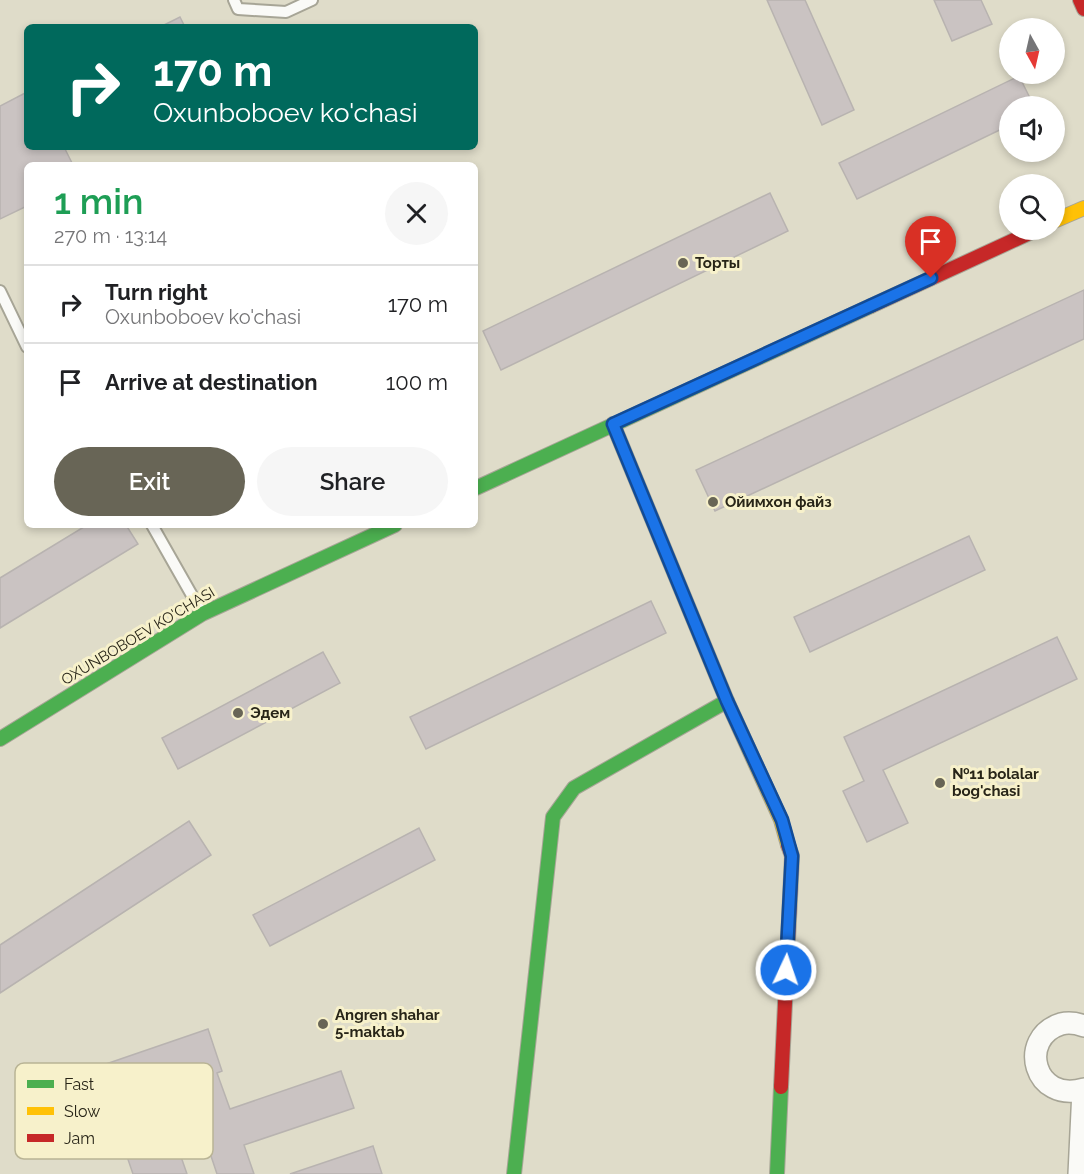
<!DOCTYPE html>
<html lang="en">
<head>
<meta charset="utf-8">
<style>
	body { margin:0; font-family:Raleway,sans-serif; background:#f6f6f6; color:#202124; height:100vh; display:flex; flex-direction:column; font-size:22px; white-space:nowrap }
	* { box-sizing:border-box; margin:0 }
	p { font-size:20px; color:#757577 }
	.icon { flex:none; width:33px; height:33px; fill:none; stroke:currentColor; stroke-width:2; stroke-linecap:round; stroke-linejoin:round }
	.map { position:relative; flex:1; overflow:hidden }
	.panel { position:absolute; left:24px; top:162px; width:454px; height:366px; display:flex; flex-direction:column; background:#fff; border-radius:9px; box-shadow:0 3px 9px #0003 }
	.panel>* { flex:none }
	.banner { position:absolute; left:24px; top:24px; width:454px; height:126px; border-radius:9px; box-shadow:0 3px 9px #0003; background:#00695c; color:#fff; overflow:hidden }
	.needle { width:39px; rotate:172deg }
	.tools { position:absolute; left:999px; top:18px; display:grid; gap:12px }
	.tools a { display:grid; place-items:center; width:66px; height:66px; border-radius:50%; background:#fff; box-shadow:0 3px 9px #0003; font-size:30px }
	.pin { position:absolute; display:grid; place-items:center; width:51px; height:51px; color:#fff; margin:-62px -26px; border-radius:50% 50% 50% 0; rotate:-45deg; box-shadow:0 0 6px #0007 }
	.pin .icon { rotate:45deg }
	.me { position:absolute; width:66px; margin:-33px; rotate:3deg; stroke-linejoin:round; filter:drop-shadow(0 0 4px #0008) }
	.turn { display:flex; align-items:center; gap:21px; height:126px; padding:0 30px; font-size:27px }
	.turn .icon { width:78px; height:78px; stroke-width:2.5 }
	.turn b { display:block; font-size:42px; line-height:51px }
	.round { display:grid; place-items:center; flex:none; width:63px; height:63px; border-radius:32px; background:#f6f6f6 }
	.summary { display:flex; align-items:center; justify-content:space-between; height:102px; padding:0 30px }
	h1 { font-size:36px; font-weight:600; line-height:45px; color:#1e9e55 }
	.cta { display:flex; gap:12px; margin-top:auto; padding:12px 30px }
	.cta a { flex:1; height:69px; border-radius:36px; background:#686556; color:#fff; font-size:24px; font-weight:600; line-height:69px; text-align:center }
	.cta a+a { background:#f6f6f6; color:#202124 }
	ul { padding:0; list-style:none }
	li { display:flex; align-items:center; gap:18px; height:78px; padding:0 30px; border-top:2px solid #e0e0e0 }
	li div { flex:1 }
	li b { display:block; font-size:22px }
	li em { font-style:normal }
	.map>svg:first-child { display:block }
	.building { fill:#cac3c2; stroke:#b8b3b0; stroke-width:1.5 }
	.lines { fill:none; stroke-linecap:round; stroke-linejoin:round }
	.lane-casing { stroke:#a7a596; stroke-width:14 }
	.street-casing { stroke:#a7a596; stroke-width:24 }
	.fast-casing { stroke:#a7a596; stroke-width:16 }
	.slow-casing { stroke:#a7a596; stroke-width:16 }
	.jam-casing { stroke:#a7a596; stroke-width:16 }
	.lane { stroke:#fafaf7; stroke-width:10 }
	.street { stroke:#fafaf7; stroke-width:21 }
	.fast { stroke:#4caf50; stroke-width:14 }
	.slow { stroke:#ffc107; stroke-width:14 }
	.jam { stroke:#c62828; stroke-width:14 }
	.route-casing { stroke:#114b97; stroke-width:15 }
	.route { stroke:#1a73e8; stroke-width:10 }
	.poi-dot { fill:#686556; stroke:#f7f1cb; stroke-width:2 }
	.labels { text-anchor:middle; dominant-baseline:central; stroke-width:6; stroke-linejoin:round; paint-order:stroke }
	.poi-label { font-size:15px; font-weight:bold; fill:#282518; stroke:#f7f1cb; text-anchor:start }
	.street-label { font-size:15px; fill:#282518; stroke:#f7f1cb }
	.key { fill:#f7f1cb; stroke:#b9b495; stroke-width:1.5 }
	.key-label { font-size:16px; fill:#282518 }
</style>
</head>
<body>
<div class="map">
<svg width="1084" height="1174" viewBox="0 0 1084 1174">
	<rect width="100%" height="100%" fill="#dfdcc9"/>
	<path class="building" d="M767,0H805L854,110L822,125Z
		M934,0H981L992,24L952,41Z
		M180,17L185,27H160Z
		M1019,76L1034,106H1010V125L857,199L839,163Z
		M27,92V147H64L73,165H27V206L0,219V106Z
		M770,193L788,231L501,370L483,331Z
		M1084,290V339L715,511L696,470Z
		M87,525H126L138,544L0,628V578Z
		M969,536L985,570L810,652L794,617Z
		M651,601L666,633L426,749L410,717Z
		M1057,637L1077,679L883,770L908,823L867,842L843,791L864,781L844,737Z
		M323,652L340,683L178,769L162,738Z
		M189,821L211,855L0,993V945Z
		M419,828L435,860L270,946L253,915Z
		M208,1029L222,1071L217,1073L230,1109L341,1071L354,1108L244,1145L254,1174H217L199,1120L204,1118L191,1082L159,1093L187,1174H133L110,1107L117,1104L103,1065Z
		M373,1146L382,1174H290Z"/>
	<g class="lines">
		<defs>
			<path id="lane" d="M234,0L238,9L286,12L312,0
				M0,291L27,347
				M152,525L202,613"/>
			<path id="street" d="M1084,1026C1076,1023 1069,1022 1061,1024C1017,1038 1034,1104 1084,1089
				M1079,1174L1083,1090"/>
			<path id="fast" d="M476,488L871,306
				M0,739L202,614L395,525
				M514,1174L553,817L574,788L727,701
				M777,1174L781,1087"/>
			<path id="slow" d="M1054,221L1084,208
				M613,424L727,701L781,820L788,845"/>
			<path id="jam" d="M1080,0L1084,9
				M871,306L1036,230
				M781,1087L792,856L788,845"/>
		</defs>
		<use href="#lane" class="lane-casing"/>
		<use href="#street" class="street-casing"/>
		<use href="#fast" class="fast-casing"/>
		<use href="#slow" class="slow-casing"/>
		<use href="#jam" class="jam-casing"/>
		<use href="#lane" class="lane"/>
		<use href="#street" class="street"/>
		<use href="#fast" class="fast"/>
		<use href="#slow" class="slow"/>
		<use href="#jam" class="jam"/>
	</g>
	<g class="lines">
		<defs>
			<path id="route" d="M786,970L792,856L782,820L727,701L613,424L931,278"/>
		</defs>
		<use href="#route" class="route-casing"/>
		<use href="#route" class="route"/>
	</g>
	<g class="poi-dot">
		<circle cx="683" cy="263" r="6"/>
		<circle cx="713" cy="502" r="6"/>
		<circle cx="238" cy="713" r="6"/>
		<circle cx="940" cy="783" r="6"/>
		<circle cx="323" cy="1024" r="6"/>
	</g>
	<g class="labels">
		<g class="poi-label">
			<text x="695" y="263">Торты</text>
			<text x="725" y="502">Ойимхон файз</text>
			<text x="250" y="713">Эдем</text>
			<text x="952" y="774">№11 bolalar<tspan x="952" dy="17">bog'chasi</tspan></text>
			<text x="335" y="1015">Angren shahar<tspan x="335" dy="17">5-maktab</tspan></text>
		</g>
		<g class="street-label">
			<text transform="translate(138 636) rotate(-31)">OXUNBOBOEV KO'CHASI</text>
		</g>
	</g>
	<rect x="15" y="1063" width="198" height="96" rx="9" class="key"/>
	<rect x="27" y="1080" width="27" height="8" fill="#4caf50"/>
	<rect x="27" y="1107" width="27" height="8" fill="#ffc107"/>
	<rect x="27" y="1134" width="27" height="8" fill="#c62828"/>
	<g class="key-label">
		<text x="64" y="1090">Fast</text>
		<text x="64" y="1117">Slow</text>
		<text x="64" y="1144">Jam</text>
	</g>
</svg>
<div class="tools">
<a><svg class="needle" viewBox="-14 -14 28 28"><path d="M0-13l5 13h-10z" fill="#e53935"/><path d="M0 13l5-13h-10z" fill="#757577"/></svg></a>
<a><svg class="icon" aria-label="sound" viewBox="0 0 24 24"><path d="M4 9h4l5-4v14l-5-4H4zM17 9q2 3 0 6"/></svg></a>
<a><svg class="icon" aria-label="search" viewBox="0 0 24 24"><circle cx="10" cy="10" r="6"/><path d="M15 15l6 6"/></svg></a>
</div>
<div class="pin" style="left:931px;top:278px;background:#d93025"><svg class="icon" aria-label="arrive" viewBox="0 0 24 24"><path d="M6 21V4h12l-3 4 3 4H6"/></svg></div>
<svg class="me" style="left:786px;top:970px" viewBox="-20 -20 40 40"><circle r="17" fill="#1a73e8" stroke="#fff" stroke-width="3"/><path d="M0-11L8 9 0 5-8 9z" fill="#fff"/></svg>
<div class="banner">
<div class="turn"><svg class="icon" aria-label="right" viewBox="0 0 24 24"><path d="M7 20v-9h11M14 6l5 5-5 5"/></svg><div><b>170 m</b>Oxunboboev ko'chasi</div></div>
</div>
<section class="panel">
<div class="summary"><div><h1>1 min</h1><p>270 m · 13:14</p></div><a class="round"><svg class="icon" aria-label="close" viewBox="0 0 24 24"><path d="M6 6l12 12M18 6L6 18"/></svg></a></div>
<ul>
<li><svg class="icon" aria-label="right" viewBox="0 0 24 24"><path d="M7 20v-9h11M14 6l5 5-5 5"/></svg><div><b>Turn right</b><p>Oxunboboev ko'chasi</p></div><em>170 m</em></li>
<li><svg class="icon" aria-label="arrive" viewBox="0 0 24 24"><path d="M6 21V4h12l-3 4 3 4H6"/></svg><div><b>Arrive at destination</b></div><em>100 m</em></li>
</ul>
<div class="cta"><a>Exit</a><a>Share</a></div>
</section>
</div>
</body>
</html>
